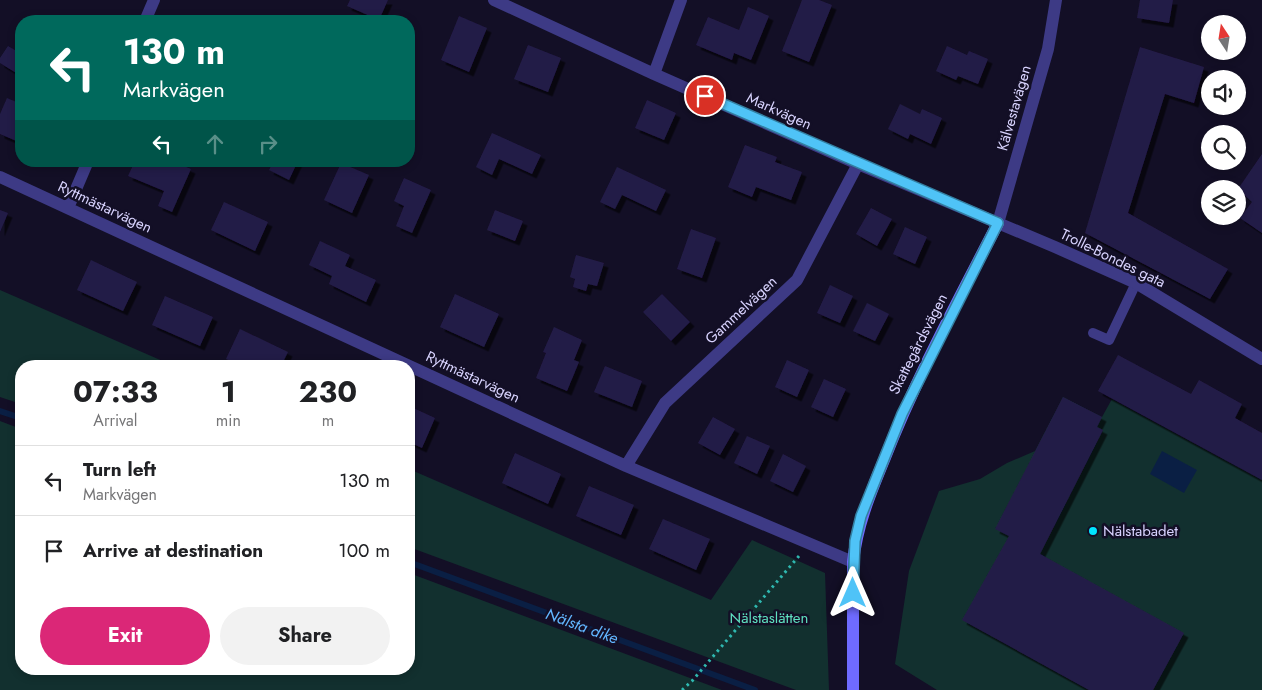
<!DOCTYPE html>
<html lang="en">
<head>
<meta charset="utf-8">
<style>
	body { margin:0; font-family:Jost,sans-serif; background:#f2f2f2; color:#202124; height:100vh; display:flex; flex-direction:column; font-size:19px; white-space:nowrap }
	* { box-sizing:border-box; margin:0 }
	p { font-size:16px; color:#757577 }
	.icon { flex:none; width:28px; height:28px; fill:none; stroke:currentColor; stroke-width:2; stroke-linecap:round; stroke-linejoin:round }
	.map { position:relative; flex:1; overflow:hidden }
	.drawer { position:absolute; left:15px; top:360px; width:400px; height:315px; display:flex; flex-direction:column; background:#fff; border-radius:20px; box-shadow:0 2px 8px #0003 }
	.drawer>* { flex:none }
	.top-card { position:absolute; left:15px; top:15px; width:400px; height:152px; border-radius:20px; box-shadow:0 2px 8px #0003; background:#00695c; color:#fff; overflow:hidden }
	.needle { width:32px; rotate:348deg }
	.controls { position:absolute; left:1201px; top:15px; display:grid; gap:10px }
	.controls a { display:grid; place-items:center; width:45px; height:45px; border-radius:50%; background:#fff; box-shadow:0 2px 8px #0003; font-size:25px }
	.pin { position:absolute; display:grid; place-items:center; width:42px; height:42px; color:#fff; margin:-21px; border:2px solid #fff; border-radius:50%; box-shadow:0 1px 5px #0007 }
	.me { position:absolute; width:55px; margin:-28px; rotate:0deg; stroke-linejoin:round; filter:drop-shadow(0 0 4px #0008) }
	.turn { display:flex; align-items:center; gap:18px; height:105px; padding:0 25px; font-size:22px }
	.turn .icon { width:65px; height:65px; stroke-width:2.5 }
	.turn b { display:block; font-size:35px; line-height:42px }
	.lanes { display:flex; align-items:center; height:48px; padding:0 25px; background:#0003; justify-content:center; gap:25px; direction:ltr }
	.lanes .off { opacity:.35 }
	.eta { display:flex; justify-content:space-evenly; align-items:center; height:85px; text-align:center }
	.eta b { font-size:30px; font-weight:700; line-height:35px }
	.action { display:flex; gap:10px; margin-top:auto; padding:10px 25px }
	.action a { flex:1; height:58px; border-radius:30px; background:#db2777; color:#fff; font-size:20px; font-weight:700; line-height:58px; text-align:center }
	.action a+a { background:#f2f2f2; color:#202124 }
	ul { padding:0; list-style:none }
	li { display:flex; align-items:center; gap:15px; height:70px; padding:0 25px; border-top:1px solid #e0e0e0 }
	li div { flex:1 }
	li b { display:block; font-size:19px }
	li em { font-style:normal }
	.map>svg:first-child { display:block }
	.green { fill:#12302f }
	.water { fill:#0a1f44 }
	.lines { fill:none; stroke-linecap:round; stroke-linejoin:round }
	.stream { stroke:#0a1f44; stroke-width:6 }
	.building { fill:#241b47; filter:url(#shadow) }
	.path { stroke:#2fb8b0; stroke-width:3; stroke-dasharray:2.5 4; stroke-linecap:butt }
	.lane { stroke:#3d3a85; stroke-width:10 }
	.street { stroke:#3d3a85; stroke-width:12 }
	.secondary { stroke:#6f6bff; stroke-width:12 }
	.route-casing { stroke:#337fa1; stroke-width:12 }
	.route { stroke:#4fc3f7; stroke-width:9 }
	.poi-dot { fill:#00e5ff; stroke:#130f26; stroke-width:2 }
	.labels { text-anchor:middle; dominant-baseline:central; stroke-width:5; stroke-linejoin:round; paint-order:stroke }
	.street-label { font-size:15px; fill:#d9d4ff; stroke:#130f26 }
	.poi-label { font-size:15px; fill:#d9d4ff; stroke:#130f26; text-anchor:start }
	.park-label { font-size:15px; fill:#5fe0c0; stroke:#130f26 }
	.water-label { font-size:16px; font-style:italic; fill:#62b6ff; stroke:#130f26 }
</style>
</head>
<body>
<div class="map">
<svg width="1262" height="690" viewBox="0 0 1262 690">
	<defs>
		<filter id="shadow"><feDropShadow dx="4.5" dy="4.5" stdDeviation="0" flood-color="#0009"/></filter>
	</defs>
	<rect width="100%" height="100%" fill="#130f26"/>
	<path class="green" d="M0,290L174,366H21V404L0,397Z
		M1063,397L1102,417L1112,399L1262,480V690H937L895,664L909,571L939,491L980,479L1007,463L1035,451Z
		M0,421L21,429V669H409V573L722,690H0Z
		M409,469L711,600L752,540L825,573L829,690H796L409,547Z"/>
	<path class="water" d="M1162,451L1197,470L1184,493L1150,474Z"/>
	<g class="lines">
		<path class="stream" d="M0,411L21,418
			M409,562L755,690"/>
	</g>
	<path class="building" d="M350,0H388L379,20L347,6Z
		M802,0H819L832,5L809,62L782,51Z
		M1140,0H1173L1169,23L1137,18Z
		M748,7L769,16L751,60L734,53L732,60L696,45L708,17L739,30Z
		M459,16L487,28L469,72L441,60Z
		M528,45L561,58L548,92L514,79Z
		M8,46L20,53L21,50V76L0,63V58Z
		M947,46L967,55L969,51L988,59L978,84L958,76L956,80L936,71Z
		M1140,47L1204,67L1194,103L1165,94L1128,213L1228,269L1210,299L1085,233Z
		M7,98L21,104V143L0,134V114Z
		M647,100L676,113L664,140L635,128Z
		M900,104L920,114L922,109L942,118L931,144L910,134L908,139L888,129Z
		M492,133L541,155L532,174L499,159L492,175L476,167Z
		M745,145L777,157L775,162L802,172L791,200L756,187L752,197L728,187Z
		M1262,154V233L1240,218L1252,202L1238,189Z
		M135,161H172L191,169L172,212L158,206L164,191L128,176Z
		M274,161H298L289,180L269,170Z
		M341,163L369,175L352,213L324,200Z
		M617,167L666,190L656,211L622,195L615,209L600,202Z
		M404,178L431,190L412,233L396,226L404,206L394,201Z
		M224,202L268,222L255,251L211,230Z
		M871,208L892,219L877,246L856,234Z
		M0,210L8,213L0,232Z
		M495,210L523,221L515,241L487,230Z
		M905,227L927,237L915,264L893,254Z
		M691,229L716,238L702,278L677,269Z
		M320,241L350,255L345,266L376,280L366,302L329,284L332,276L309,265Z
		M576,255L604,263L597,286L588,284L586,291L573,287L575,279L570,277Z
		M91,260L137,282L123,311L77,290Z
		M830,285L853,296L840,323L817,313Z
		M455,294L499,314L484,347L440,327Z
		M662,294L690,322L671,341L643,312Z
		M165,296L213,317L200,346L152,325Z
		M867,303L889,314L875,341L853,331Z
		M554,327L582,340L574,360L579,362L567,391L536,378L546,353L543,352Z
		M240,329L288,352L281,366H242L226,359Z
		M1118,355L1191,394L1199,380L1242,404L1235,418L1262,433V480L1098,391Z
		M787,360L809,370L797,397L775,387Z
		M605,366L642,381L632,407L594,392Z
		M824,379L846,389L833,417L811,407Z
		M1063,397L1102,417L1097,427L1103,430L1040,554L1184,633L1153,690H1089L962,620L1009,536L995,529Z
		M409,406L435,418L422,448L409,442Z
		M713,417L735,429L720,455L698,443Z
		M747,436L770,446L757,474L734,463Z
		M515,453L561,474L548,504L502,483Z
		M783,454L806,466L793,492L770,481Z
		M589,486L634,505L621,535L576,516Z
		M663,519L710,539L696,570L649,549Z"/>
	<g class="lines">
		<path class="path" d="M682,690L692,681L799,556"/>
		<path class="lane" d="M1093,333L1109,340L1136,283"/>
		<path class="street" d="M494,0L654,74L858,164L1055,247L1136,283L1262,359
			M145,21L154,0
			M654,74L681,0
			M0,177L626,466L853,562
			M68,208L88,161
			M998,223L1048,49L1056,0
			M626,466L665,403L797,280L858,164"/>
		<path class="secondary" d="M853,690V562C857,525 870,494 884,460C916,378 958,301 998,223"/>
	</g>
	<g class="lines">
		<defs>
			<path id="route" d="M705,96L998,223L902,414L861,516L855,541L853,593"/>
		</defs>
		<use href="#route" class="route-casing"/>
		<use href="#route" class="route"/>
	</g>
	<circle class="poi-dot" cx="1093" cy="531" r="5"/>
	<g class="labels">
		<g class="street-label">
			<text transform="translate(1014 108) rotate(-74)">Kälvestavägen</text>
			<text transform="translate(779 111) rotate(24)">Markvägen</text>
			<text transform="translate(105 207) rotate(25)">Ryttmästarvägen</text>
			<text transform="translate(1113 258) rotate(26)">Trolle-Bondes gata</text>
			<text transform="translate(741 310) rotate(-43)">Gammelvägen</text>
			<text transform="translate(918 344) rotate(-63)">Skattegårdsvägen</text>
			<text transform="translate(473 377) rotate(25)">Ryttmästarvägen</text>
		</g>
		<g class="poi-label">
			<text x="1103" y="531">Nälstabadet</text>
		</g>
		<g class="park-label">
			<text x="769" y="618">Nälstaslätten</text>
		</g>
		<g class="water-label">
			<text transform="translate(582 626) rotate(20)">Nälsta dike</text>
		</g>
	</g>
</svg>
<div class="controls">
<a><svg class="needle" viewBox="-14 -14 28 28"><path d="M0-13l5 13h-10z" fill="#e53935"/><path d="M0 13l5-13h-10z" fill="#757577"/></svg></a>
<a><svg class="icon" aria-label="sound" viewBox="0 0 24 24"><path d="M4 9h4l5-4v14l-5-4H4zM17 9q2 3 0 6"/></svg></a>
<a><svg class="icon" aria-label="search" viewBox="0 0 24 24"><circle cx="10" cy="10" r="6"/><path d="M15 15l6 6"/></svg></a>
<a><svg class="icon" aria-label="layers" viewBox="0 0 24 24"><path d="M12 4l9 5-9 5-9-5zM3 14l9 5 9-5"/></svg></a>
</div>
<div class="pin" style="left:705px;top:96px;background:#d93025"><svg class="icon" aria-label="arrive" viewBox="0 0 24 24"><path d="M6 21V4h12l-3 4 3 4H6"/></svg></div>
<svg class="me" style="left:853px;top:593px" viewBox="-20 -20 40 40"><path d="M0-17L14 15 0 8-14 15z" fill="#4fc3f7" stroke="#fff" stroke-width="4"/></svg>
<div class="top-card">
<div class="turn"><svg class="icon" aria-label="left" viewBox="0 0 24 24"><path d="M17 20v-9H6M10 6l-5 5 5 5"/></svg><div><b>130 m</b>Markvägen</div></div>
<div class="lanes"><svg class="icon" aria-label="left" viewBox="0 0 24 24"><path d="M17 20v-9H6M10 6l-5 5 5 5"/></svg><svg class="icon off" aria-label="ahead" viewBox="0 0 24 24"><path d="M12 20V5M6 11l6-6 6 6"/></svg><svg class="icon off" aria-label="right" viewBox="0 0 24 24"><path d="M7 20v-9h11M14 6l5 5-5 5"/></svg></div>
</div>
<section class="drawer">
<div class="eta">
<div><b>07:33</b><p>Arrival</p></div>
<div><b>1</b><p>min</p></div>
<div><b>230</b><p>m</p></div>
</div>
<ul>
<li><svg class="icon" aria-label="left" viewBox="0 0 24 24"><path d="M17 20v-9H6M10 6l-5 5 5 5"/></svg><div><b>Turn left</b><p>Markvägen</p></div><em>130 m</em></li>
<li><svg class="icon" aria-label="arrive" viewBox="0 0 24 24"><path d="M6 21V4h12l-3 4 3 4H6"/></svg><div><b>Arrive at destination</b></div><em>100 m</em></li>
</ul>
<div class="action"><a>Exit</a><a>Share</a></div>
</section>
</div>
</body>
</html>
